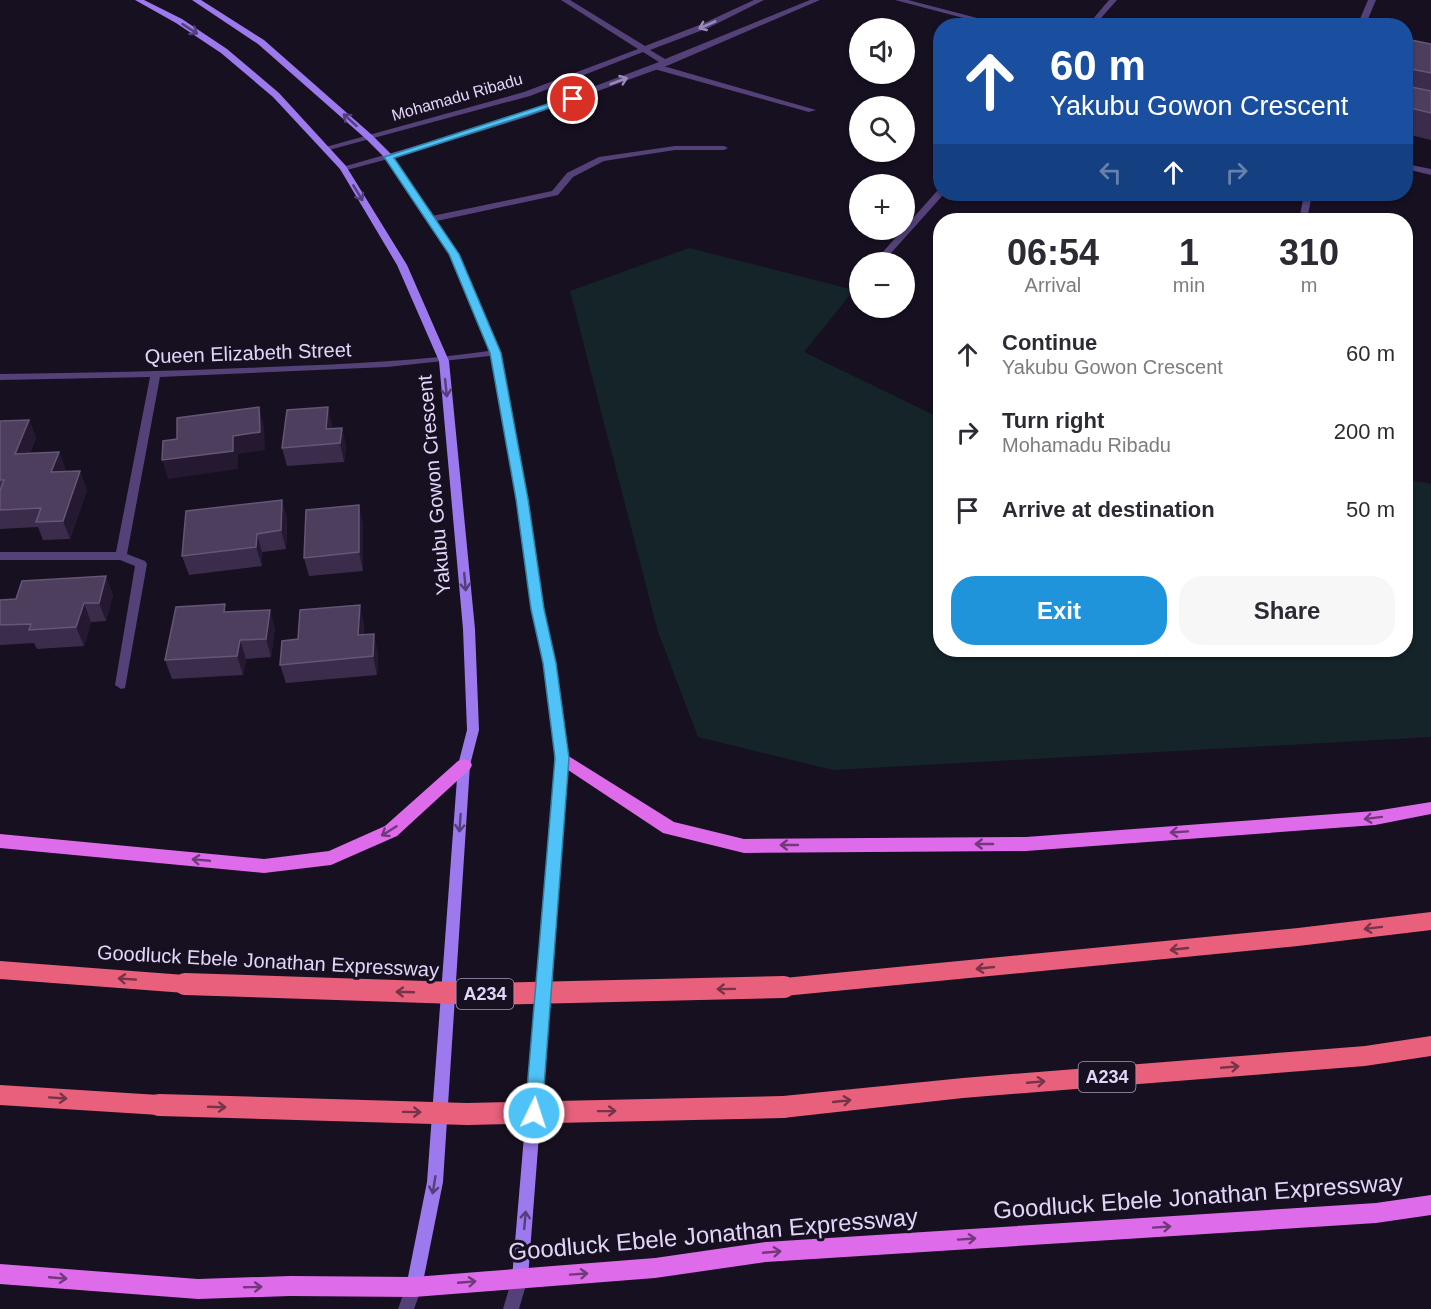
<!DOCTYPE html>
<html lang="en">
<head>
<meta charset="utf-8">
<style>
	body { margin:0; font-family:Helvetica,sans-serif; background:#f7f7f7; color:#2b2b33; height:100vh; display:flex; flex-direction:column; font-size:22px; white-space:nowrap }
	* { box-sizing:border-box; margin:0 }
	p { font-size:20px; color:#7c7c81 }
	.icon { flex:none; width:33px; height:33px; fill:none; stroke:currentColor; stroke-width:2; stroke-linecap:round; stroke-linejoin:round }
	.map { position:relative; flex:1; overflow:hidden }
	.details { position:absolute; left:933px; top:213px; width:480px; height:444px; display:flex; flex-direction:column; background:#fff; border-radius:24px; box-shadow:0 2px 4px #0004 }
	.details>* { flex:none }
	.banner { position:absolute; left:933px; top:18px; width:480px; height:183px; border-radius:24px; box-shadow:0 2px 4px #0004; background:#1a4fa0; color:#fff; overflow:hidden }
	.controls { position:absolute; left:849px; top:18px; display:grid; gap:12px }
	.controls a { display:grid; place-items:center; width:66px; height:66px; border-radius:50%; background:#fff; box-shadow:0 2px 4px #0004; font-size:30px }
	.pin { position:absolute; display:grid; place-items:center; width:51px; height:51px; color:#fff; margin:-26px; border:3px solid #fff; border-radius:50%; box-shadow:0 2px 6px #0007 }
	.me { position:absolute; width:66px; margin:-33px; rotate:4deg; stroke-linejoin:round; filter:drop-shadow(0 0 4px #0008) }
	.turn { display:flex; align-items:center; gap:21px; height:126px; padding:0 18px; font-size:27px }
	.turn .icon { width:78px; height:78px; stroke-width:2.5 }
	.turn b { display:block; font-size:42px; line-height:51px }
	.lanes { display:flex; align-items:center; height:57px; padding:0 18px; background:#0003; justify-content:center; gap:30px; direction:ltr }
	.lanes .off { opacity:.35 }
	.eta { display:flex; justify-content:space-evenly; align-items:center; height:102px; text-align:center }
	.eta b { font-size:36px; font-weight:700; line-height:42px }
	.button { display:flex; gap:12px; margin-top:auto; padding:12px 18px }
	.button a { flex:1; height:69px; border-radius:24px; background:#1f94db; color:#fff; font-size:24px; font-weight:700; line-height:69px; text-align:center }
	.button a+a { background:#f7f7f7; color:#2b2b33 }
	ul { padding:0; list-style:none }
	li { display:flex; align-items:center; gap:18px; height:78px; padding:0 18px }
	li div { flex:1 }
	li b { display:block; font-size:22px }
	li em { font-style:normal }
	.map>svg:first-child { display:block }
	.green { fill:#142429 }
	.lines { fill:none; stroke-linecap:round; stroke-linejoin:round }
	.service { fill:#534178; fill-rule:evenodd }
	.minor { fill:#534178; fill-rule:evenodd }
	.tertiary { fill:#534178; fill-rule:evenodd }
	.secondary { fill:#9c79ec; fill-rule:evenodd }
	.primary { fill:#de6bea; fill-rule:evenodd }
	.motorway { fill:#e8607b; fill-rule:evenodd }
	.motorway-bridge { stroke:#e8607b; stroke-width:22 }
	.wall { fill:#3b2c4b }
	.shaded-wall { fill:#251932 }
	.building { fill:#4d3e5e; stroke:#645676; stroke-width:1.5 }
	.oneway { stroke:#9b8bb8 }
	.oneway2 { stroke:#533f7c }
	.oneway3 { stroke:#71397b }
	.oneway4 { stroke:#753449 }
	.route { fill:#4fc3f7; stroke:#337fa1; stroke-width:1.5 }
	.labels { text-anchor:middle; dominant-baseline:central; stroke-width:6; stroke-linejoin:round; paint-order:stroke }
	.far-street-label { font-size:16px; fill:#e3d5f9; stroke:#171020 }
	.shield { fill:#171020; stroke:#a69ab8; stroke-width:1.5 }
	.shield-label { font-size:18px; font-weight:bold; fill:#e3d5f9 }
	.street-label { font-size:20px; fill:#e3d5f9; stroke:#171020 }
	.near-street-label { font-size:24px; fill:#e3d5f9; stroke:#171020 }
</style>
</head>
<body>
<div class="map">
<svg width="1431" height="1309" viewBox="0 0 1431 1309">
	<rect width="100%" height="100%" fill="#171020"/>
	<path class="green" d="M689,248L854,290L804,352L940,418V650H1406V479L1431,484V737L833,770L698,737L658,632L570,291Z"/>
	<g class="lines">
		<path class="service" d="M895,0H908L1008,26H994Z
			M654,65H660L816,110L809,112L654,69Z
			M675,146H724L728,148L724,150H675L604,161L573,177L558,195L432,222L428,219L432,216L552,191L567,173L599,157Z
			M1406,164L1431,169V175L1406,169Z"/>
		<path class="minor" d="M561,0H570L645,46L702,24L754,0H764L708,28L650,50L665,59L810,0H820L669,65L527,117L407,154L343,171L339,168L461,133L521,114L659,62L643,52L530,96L329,150L322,148L524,92L638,49Z
			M1109,0H1117L1094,26H1087Z
			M1368,0H1376L1365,26H1357Z
			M937,191H940V194H944L883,262H874Z
			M1304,194H1312L1307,220H1299Z
			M496,350L501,353L499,355L387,367L160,377L127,554L145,561L147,564L125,688L121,689L115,685L135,566L120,560H0V552H116L150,377L0,380V374C90,373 179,371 269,367C345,364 421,361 496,350Z"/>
		<path class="tertiary" d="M520,1270L526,1272L528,1278L519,1309H503L514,1272Z
			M414,1279L420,1281L422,1287L414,1309H398L408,1281Z"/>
		<path class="secondary" d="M135,0H144L182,19L227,49L279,93L346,166L407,265L449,361L475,629L479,730L470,765L443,1182L422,1287L420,1293L414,1295L408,1293L406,1287L427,1182L458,765L467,730L463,629L439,361L397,265L340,169L273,97L221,53L176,23Z
			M192,0H201L264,40L372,135L392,155L459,254L501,353L527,499L543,609L556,663L568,758L528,1278L526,1284L520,1286L514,1284L512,1278L556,758L544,663L531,609L517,499L491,353L449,254L386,159L366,139L258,44Z"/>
		<path class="primary" d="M562,752L674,822L744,839L1026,837L1375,811L1431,802V814L1375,825L1026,851L744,853L663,833L556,762L554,758L556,754Z
			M464,759L470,761L472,765L470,769L397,836L331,865L264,873L0,848V834L264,859L329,851L385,826L458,761Z
			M1431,1195V1215L1376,1223L766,1262L655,1278L414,1297L290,1296L198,1299L0,1284V1264L198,1279L290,1276L414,1277L655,1258L766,1242L1376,1203Z"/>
		<path class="motorway" d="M1431,912V930L1298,946L784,996L776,994L773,987L776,980L784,978L1298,928Z
			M0,961L185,975L193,977L196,984L193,991L185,993L0,979Z
			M1431,1036V1056L1365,1066L963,1098L783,1118L775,1114L772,1107L775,1100L783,1096L963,1078L1365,1046Z
			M0,1085L159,1095L167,1098L170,1105L167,1112L159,1115L0,1105Z"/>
		<path class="motorway-bridge" d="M185,984L486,994L784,987
			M159,1105L467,1114L783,1107"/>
	</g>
	<path class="wall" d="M1406,39L1431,44V140L1406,134Z
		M29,420L36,438L30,453L59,452L66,471V472L87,490L70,539L43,540L38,527L0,529V421Z
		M332,425V429L342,428L346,447L344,462L287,466L282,448Z
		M282,500L287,519L286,549L262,552V566L189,575L182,556Z
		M363,524V571L309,576L304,558Z
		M113,595L106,621L91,622L84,646L37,649L34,643L0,645V600Z
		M228,612L275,628L271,657L246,659L243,675L172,679L165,660Z
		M364,624V635L378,653L377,675L286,683L280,665Z"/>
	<path class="shaded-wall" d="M259,407L264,426L265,450L238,454V469L168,479L162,460L233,436Z
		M328,407L332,425L331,444L326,429Z
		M29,420L36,438L22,472L15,454Z
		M342,428L346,447L344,462L340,443Z
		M59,452L66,471L59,491L51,472Z
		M80,471L87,490L70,539L63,521Z
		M282,500L287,519L286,549L281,530Z
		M359,505L363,524V571L359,552Z
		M257,534L262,552V566L256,547Z
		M106,576L113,595L106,621L99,603Z
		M84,603L91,622L84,646L76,627Z
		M360,605L364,624L363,654L358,635Z
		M270,610L275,628L271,657L266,639Z
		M374,634L378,653L377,675L373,656Z
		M240,640L246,659L243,675L237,656Z"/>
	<path class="building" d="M1406,39L1431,44V73L1406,68Z
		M1406,86L1431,91V113L1406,107Z
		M259,407L260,432L233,436V451L162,460L163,441L177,439V418Z
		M328,407L326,429L342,428L340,443L282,448L287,410Z
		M29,420L15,454L59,452L51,472L80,471L63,521L36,522L41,508L0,510V491L4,480H0V421Z
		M282,500L281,530L257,534L256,547L182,556L186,511Z
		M359,505V552L304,558L306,510Z
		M106,576L99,603H84L76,627L29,630L31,624L0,625V600L16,599L22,581Z
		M225,604L224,612L270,610L266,639L240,640L237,656L165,660L176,607Z
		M360,605L358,635L374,634L373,656L280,665L282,641L298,639L300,610Z"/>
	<defs><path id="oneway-shaft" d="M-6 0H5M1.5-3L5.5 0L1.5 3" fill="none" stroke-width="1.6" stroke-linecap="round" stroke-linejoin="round" transform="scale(1.5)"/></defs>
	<g class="oneway">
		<use href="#oneway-shaft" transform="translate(707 25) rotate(156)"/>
		<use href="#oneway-shaft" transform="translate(619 81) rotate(-21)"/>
	</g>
	<g class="oneway2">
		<use href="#oneway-shaft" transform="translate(190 29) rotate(33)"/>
		<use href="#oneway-shaft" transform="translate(350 120) rotate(-138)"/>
		<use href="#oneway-shaft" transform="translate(358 193) rotate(59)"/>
		<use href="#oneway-shaft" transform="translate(446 388) rotate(84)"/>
		<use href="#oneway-shaft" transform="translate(465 582) rotate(85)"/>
		<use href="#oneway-shaft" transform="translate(460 823) rotate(94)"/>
		<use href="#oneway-shaft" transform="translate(434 1185) rotate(99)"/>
		<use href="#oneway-shaft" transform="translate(525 1220) rotate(-85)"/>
	</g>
	<g class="oneway3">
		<use href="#oneway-shaft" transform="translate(1373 818) rotate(173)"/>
		<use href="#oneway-shaft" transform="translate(389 831) rotate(148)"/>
		<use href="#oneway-shaft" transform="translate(1179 832) rotate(176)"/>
		<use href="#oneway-shaft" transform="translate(984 844) rotate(180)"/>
		<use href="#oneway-shaft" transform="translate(789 845) rotate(180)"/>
		<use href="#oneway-shaft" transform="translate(201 860) rotate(-175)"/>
		<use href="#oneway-shaft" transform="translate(1162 1227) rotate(-4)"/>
		<use href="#oneway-shaft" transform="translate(967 1239) rotate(-4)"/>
		<use href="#oneway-shaft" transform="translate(772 1252) rotate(-5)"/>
		<use href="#oneway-shaft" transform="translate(579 1274) rotate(-4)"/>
		<use href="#oneway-shaft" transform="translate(58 1278) rotate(5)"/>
		<use href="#oneway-shaft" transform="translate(467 1282) rotate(-5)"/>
		<use href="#oneway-shaft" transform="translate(253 1287) rotate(-2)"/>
	</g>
	<g class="oneway4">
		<use href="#oneway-shaft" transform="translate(1373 928) rotate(173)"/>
		<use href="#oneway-shaft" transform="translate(1179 949) rotate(174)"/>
		<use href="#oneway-shaft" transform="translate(985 968) rotate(174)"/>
		<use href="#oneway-shaft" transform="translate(127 979) rotate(-176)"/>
		<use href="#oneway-shaft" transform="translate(726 989) rotate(179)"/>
		<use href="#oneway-shaft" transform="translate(405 992) rotate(-178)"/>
		<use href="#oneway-shaft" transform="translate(1230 1067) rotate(-5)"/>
		<use href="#oneway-shaft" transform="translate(1036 1082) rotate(-5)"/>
		<use href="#oneway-shaft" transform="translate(58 1098) rotate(4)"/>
		<use href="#oneway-shaft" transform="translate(842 1101) rotate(-6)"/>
		<use href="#oneway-shaft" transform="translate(217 1107) rotate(2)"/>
		<use href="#oneway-shaft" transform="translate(607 1111) rotate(-1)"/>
		<use href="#oneway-shaft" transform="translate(412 1112) rotate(1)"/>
	</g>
	<path class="route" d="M569,97L577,99L394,158L459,254L501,353L528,499L544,609L556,663L569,758L542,1113L540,1118L534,1121L528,1118L525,1113L555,758L543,663L531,609L516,499L490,353L449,254L384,157Z"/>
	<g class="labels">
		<g class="far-street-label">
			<text transform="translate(457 97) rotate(-16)">Mohamadu Ribadu</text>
		</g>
		<g class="shield">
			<rect x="456.5" y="979" width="57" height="30" rx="4.5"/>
			<rect x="1078.5" y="1062" width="57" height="30" rx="4.5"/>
		</g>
		<g class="shield-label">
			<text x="485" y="994">A234</text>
			<text x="1107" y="1077">A234</text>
		</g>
		<g class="street-label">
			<text transform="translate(248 353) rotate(-2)">Queen Elizabeth Street</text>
			<text transform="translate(434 485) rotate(-95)">Yakubu Gowon Crescent</text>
			<text transform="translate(268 961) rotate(3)">Goodluck Ebele Jonathan Expressway</text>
		</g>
		<g class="near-street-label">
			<text transform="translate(1198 1196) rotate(-4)">Goodluck Ebele Jonathan Expressway</text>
			<text transform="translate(713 1234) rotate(-5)">Goodluck Ebele Jonathan Expressway</text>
		</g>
	</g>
</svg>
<div class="controls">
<a><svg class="icon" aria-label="sound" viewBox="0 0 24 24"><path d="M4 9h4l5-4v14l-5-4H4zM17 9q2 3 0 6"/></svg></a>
<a><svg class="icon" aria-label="search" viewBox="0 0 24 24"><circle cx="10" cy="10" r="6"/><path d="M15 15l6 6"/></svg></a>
<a>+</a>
<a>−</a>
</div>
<div class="pin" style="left:573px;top:99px;background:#d93025"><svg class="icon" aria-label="arrive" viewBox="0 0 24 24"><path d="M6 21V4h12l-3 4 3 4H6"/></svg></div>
<svg class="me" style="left:534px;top:1113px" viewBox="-20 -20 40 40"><circle r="17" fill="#4fc3f7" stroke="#fff" stroke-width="3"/><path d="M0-11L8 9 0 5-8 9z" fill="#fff"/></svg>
<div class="banner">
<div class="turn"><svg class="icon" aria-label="ahead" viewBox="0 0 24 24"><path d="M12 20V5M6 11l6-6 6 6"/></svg><div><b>60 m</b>Yakubu Gowon Crescent</div></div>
<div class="lanes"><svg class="icon off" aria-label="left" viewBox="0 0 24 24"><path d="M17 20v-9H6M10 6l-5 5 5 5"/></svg><svg class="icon" aria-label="ahead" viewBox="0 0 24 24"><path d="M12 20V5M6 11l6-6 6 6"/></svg><svg class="icon off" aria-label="right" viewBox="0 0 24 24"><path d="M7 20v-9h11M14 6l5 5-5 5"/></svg></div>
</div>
<section class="details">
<div class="eta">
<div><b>06:54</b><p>Arrival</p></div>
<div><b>1</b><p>min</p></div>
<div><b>310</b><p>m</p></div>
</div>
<ul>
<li><svg class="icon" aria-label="ahead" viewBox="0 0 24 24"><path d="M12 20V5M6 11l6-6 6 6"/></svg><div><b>Continue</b><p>Yakubu Gowon Crescent</p></div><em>60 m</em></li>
<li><svg class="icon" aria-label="right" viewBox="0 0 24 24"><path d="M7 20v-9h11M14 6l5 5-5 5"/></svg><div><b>Turn right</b><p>Mohamadu Ribadu</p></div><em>200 m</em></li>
<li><svg class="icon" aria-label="arrive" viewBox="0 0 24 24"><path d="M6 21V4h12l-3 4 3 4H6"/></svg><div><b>Arrive at destination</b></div><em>50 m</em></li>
</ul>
<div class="button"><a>Exit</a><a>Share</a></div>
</section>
</div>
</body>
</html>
